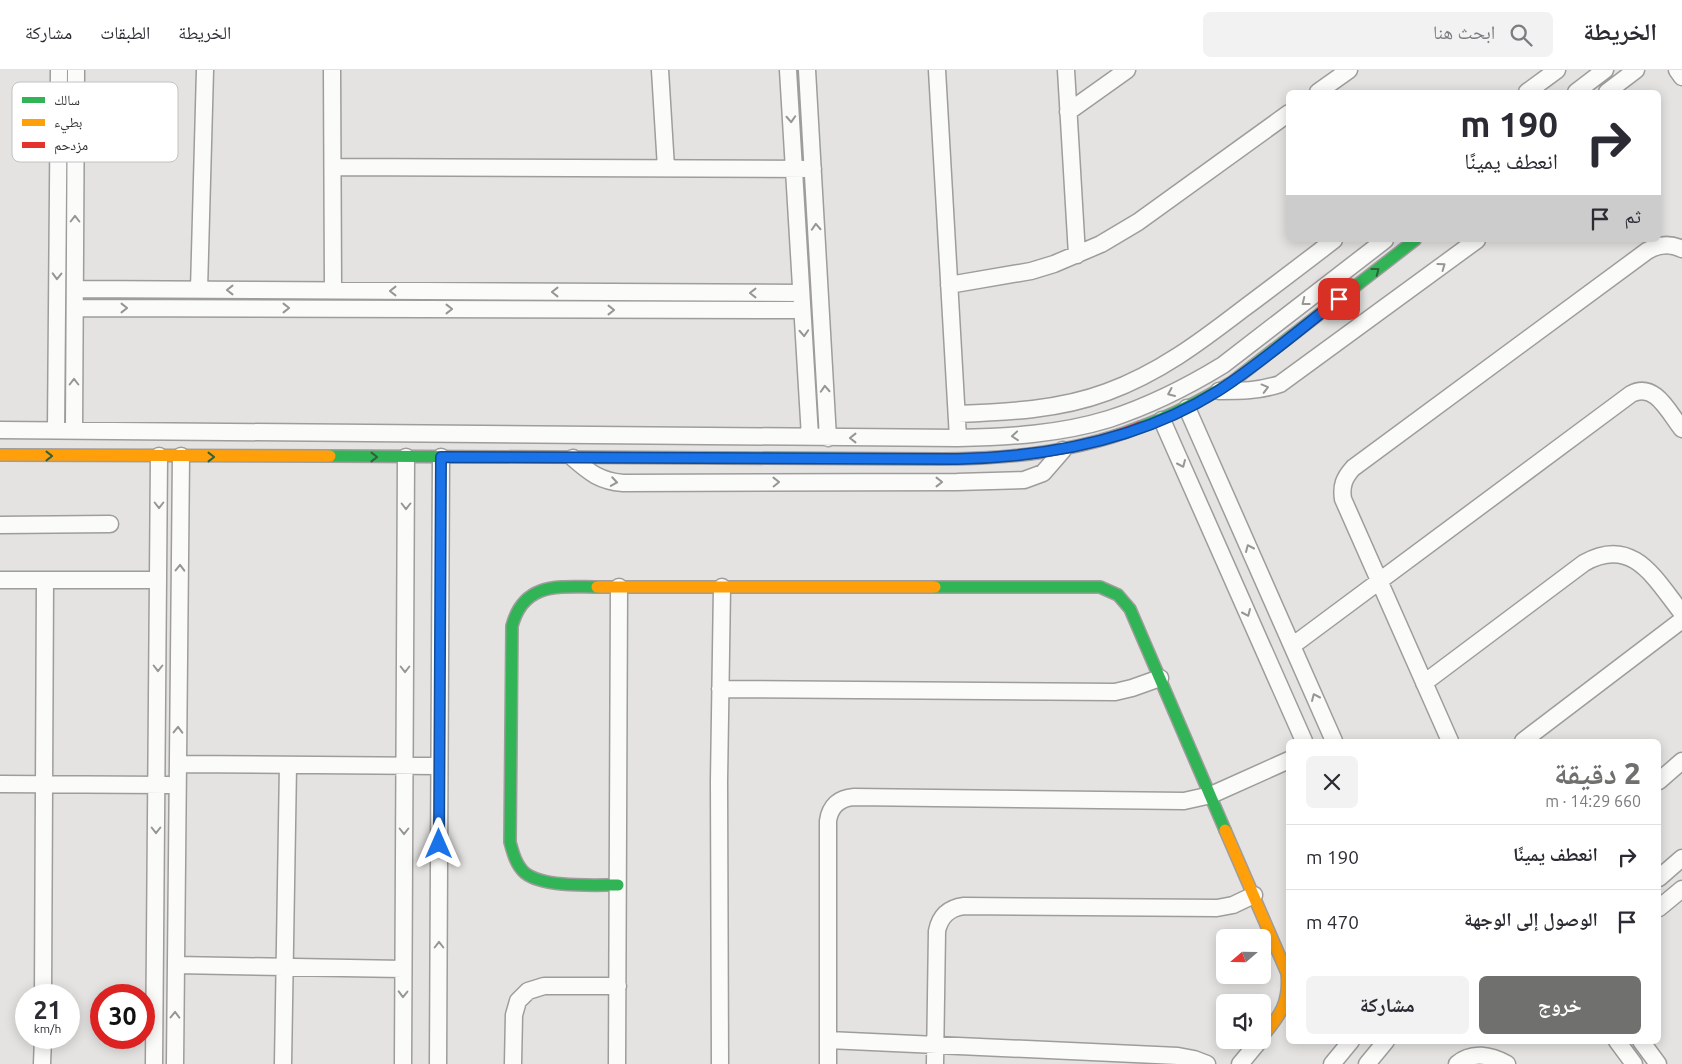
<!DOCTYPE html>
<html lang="ar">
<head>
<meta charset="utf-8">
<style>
	body { margin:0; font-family:Ubuntu,"Noto Naskh Arabic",sans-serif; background:#f2f2f3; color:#2b2b33; direction:rtl; height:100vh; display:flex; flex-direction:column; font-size:19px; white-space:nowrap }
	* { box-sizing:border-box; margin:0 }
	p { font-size:16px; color:#7c7c81 }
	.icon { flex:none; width:28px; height:28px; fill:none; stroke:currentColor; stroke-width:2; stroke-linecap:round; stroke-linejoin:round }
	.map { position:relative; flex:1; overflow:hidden; direction:ltr }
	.side { position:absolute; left:1286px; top:669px; width:375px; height:305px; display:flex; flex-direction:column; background:#fff; border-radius:8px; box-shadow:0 2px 12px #0003; direction:rtl }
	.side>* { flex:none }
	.guide { position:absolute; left:1286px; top:20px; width:375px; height:152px; border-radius:8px; box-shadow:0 2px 12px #0003; direction:rtl; background:#fff; color:#2b2b33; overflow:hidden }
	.needle { width:32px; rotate:250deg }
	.tools { position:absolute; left:1216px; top:859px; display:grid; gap:10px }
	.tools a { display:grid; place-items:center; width:55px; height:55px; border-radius:8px; background:#fff; box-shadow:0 2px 12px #0003; font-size:25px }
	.speed { position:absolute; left:15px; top:914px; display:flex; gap:10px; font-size:25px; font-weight:700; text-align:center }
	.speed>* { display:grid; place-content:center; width:65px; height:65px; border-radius:50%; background:#fff; box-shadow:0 2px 12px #0003; line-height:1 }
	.speed small { font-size:12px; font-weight:400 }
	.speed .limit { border:8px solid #d22; background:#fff; color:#111 }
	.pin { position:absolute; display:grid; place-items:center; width:42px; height:42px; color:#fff; margin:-21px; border-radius:10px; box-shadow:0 2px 8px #0006 }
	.me { position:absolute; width:55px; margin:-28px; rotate:0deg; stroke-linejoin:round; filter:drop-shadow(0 0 4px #0008) }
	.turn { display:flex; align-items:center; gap:18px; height:105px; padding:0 20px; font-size:22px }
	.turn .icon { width:65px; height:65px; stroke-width:2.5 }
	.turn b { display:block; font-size:35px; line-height:42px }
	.then { display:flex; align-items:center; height:48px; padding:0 20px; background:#0003; gap:10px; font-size:19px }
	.round { display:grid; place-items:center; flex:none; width:52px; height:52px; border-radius:8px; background:#f2f2f3 }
	.summary { display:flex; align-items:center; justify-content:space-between; height:85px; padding:0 20px }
	h1 { font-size:30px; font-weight:800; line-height:38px; color:#70706e }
	.primary-button { display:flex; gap:10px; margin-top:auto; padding:10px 20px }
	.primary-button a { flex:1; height:58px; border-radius:8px; background:#70706e; color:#fff; font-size:20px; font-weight:800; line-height:58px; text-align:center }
	.primary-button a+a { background:#f2f2f3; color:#2b2b33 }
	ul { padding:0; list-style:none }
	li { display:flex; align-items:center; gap:15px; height:65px; padding:0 20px; border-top:1px solid #e1e1e2 }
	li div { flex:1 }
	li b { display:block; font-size:19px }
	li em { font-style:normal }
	header { display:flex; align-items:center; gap:30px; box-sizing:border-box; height:70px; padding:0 25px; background:#fff; border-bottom:1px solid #e1e1e2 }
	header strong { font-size:24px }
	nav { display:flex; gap:28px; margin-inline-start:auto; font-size:18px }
	.search { width:350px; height:45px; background:#f2f2f3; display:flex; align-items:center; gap:12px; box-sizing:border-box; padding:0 18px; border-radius:8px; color:#7c7c81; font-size:19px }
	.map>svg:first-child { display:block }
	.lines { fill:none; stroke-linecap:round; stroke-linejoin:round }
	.street-casing { stroke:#9e9d9c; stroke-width:19 }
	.fast-casing { stroke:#9e9d9c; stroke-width:14 }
	.slow-casing { stroke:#9e9d9c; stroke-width:14 }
	.jam-casing { stroke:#9e9d9c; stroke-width:14 }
	.street { stroke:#fbfbfa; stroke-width:16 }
	.fast { stroke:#30b455; stroke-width:11 }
	.slow { stroke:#ff9f0a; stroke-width:11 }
	.jam { stroke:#e5322d; stroke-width:11 }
	.oneway { stroke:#969695 }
	.oneway2 { stroke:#31603d }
	.route-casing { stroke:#114b97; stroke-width:12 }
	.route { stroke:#1a73e8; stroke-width:9 }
	.key { fill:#fff; stroke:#c2c2c1; stroke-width:1 }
	.key-label { font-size:14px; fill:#323230 }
</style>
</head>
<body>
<header>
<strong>الخريطة</strong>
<div class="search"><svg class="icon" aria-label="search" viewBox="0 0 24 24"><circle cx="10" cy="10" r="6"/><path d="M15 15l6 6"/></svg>ابحث هنا</div>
<nav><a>الخريطة</a><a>الطبقات</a><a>مشاركة</a></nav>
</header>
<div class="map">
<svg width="1682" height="994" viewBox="0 0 1682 994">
	<rect width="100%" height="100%" fill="#e4e3e1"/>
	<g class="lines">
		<defs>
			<path id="street" d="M332,0L333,220
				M660,0L666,98
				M788,0L810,367
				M807,0L828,368
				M937,0L958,368
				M1066,0L1077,185
				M1677,0L1682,7
				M1318,22L1349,0
				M1527,22L1557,0
				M1576,22L1605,0
				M1607,22L1636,0
				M1068,42L1127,0
				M333,97L813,99
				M949,215L1031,201L1054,194L1101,174L1138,152L1289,43
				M75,219L801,223
				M199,220L205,0
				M75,238L802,240
				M1219,321C1241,321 1259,321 1280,314L1477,170
				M1187,338L1334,671
				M957,344C1007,342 1059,340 1107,322C1159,303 1200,272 1243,239C1274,216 1304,193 1334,170
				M1162,350L1304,671
				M0,360L958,368C1009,367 1060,364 1109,349C1149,336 1187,317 1223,295L1385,170
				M56,360L59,0
				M74,360L76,0
				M573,388C590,403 600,411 623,413L957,412L1024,410L1043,403L1063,380
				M0,455L110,454
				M0,510H158
				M1292,576L1631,324C1655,311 1669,343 1682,359
				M1424,613L1584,493C1633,465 1655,509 1682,543
				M720,619L1115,622L1132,618L1160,608
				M1450,671L1343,429C1341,416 1344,408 1353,398L1647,181C1659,174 1670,173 1682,179
				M1523,671L1682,550
				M178,694L439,696
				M1659,711L1682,691
				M0,714L168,715
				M1659,808L1682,788
				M1659,838L1682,819
				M176,895L403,899
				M43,925L45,510
				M828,970L1178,986L1194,989L1207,994
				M1617,971L1634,994
				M1641,971L1658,994
				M42,994L43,968
				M154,994L159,386
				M175,994L181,386
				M283,994L288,695
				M403,994L406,387
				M438,994L441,387
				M513,994L514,945L518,931L528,921L544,916H618
				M617,994L619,517
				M720,994L719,711L722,517
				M828,994V751C830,736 839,728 854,727L1184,731L1211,725L1289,690
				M935,994L937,861C940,846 949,838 964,836L1217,838L1233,835L1254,825
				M1240,994L1260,970
				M1332,994L1351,971
				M1367,994L1386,971
				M1457,994C1472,981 1491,985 1507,994"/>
			<path id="fast" d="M1140,357C1173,345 1202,330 1232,312L1415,170
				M330,386L942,389
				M597,517C560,517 524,511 512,556L510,772C513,783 516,795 525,803C544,818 594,815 618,815
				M935,517H1100L1118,525L1130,539L1225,760"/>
			<path id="slow" d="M0,385L330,386
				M597,517H935
				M1225,760L1287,903C1290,932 1280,946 1262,967"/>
			<path id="jam" d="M942,389C1009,389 1078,382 1140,357"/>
		</defs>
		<use href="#street" class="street-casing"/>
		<use href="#fast" class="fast-casing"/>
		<use href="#slow" class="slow-casing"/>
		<use href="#jam" class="jam-casing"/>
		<use href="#street" class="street"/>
		<use href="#fast" class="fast"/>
		<use href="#slow" class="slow"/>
		<use href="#jam" class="jam"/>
	</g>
	<defs><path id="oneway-chevron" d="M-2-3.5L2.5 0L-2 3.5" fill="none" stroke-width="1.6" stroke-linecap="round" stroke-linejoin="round" transform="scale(1.25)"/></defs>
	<g class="oneway">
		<use href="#oneway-chevron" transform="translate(791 49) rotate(87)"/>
		<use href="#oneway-chevron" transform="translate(75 149) rotate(-90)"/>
		<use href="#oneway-chevron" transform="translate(816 157) rotate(-93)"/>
		<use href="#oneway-chevron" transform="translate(1442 196) rotate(-36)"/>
		<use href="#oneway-chevron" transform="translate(57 206) rotate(91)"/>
		<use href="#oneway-chevron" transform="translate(230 220) rotate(-180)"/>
		<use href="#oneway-chevron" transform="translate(393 221) rotate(-180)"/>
		<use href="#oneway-chevron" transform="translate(555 222) rotate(-180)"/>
		<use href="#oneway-chevron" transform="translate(753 223) rotate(-180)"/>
		<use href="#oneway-chevron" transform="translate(1305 232) rotate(142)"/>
		<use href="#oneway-chevron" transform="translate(124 238)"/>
		<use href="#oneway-chevron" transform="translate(286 238)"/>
		<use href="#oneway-chevron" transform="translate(449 239)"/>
		<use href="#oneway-chevron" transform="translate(611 240)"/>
		<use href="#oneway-chevron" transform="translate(804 263) rotate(87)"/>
		<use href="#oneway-chevron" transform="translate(74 312) rotate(-90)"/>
		<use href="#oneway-chevron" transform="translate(1265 318) rotate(-15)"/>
		<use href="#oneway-chevron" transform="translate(825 319) rotate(-93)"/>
		<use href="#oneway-chevron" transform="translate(1171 323) rotate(156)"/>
		<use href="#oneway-chevron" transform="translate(1015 366) rotate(175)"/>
		<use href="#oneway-chevron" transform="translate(853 368) rotate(-180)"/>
		<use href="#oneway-chevron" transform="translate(1182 394) rotate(66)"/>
		<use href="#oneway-chevron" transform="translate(614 412) rotate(9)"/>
		<use href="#oneway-chevron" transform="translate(776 412) rotate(-1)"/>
		<use href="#oneway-chevron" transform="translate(939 412)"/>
		<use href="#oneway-chevron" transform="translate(159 435) rotate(90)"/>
		<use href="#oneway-chevron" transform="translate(406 436) rotate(90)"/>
		<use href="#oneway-chevron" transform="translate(1249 478) rotate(-114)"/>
		<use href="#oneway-chevron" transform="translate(180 498) rotate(-89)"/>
		<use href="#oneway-chevron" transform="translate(1247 543) rotate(66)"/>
		<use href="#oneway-chevron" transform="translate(158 598) rotate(90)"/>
		<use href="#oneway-chevron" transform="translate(405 599) rotate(90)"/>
		<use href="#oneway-chevron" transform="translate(1315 627) rotate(-114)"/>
		<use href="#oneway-chevron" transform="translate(178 660) rotate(-89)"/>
		<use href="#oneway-chevron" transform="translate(156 760) rotate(90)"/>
		<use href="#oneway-chevron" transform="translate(404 761) rotate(90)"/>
		<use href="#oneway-chevron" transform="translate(439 875) rotate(-90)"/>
		<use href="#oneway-chevron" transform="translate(403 924) rotate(91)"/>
		<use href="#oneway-chevron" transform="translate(175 945) rotate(-89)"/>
	</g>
	<g class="oneway2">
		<use href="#oneway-chevron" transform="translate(1376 201) rotate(-38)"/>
		<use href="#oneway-chevron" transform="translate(49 386)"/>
		<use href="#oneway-chevron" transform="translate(211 387)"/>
		<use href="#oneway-chevron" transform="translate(374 387)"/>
	</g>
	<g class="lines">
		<defs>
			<path id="route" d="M439,774L441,387L957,389C1048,387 1140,370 1218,321C1260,294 1299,260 1339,229"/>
		</defs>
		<use href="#route" class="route-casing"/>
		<use href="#route" class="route"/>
	</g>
	<rect x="12" y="12" width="166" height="80" rx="8" class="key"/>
	<rect x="22" y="27" width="23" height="6" fill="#30b455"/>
	<rect x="22" y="49" width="23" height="7" fill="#ff9f0a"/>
	<rect x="22" y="72" width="23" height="6" fill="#e5322d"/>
	<g class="key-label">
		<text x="54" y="35">سالك</text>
		<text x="54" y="57">بطيء</text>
		<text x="54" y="80">مزدحم</text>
	</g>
</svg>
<div class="tools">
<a><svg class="needle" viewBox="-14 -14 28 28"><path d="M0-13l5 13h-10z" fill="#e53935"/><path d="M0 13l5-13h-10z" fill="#7c7c81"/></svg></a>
<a><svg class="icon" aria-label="sound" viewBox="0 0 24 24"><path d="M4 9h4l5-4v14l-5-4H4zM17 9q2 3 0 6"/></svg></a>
</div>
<div class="speed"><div>21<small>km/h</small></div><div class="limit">30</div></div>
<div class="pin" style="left:1339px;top:229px;background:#d93025"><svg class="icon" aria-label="arrive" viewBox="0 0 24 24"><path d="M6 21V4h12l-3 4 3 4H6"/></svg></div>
<svg class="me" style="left:439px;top:774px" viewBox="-20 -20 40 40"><path d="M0-17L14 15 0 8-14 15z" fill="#1a73e8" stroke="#fff" stroke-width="4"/></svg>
<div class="guide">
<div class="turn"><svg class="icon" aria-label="right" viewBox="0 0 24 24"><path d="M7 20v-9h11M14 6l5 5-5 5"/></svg><div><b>190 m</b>انعطف يمينًا</div></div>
<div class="then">ثم<svg class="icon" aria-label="arrive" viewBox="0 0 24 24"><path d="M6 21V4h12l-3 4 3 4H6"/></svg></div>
</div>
<section class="side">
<div class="summary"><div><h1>2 دقيقة</h1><p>660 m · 14:29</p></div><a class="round"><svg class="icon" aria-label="close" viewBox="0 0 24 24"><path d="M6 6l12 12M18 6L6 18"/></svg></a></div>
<ul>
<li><svg class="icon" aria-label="right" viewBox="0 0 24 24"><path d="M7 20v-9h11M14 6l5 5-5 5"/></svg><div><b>انعطف يمينًا</b></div><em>190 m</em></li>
<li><svg class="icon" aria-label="arrive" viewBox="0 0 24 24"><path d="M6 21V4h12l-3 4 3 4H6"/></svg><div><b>الوصول إلى الوجهة</b></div><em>470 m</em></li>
</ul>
<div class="primary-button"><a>خروج</a><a>مشاركة</a></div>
</section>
</div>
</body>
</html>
